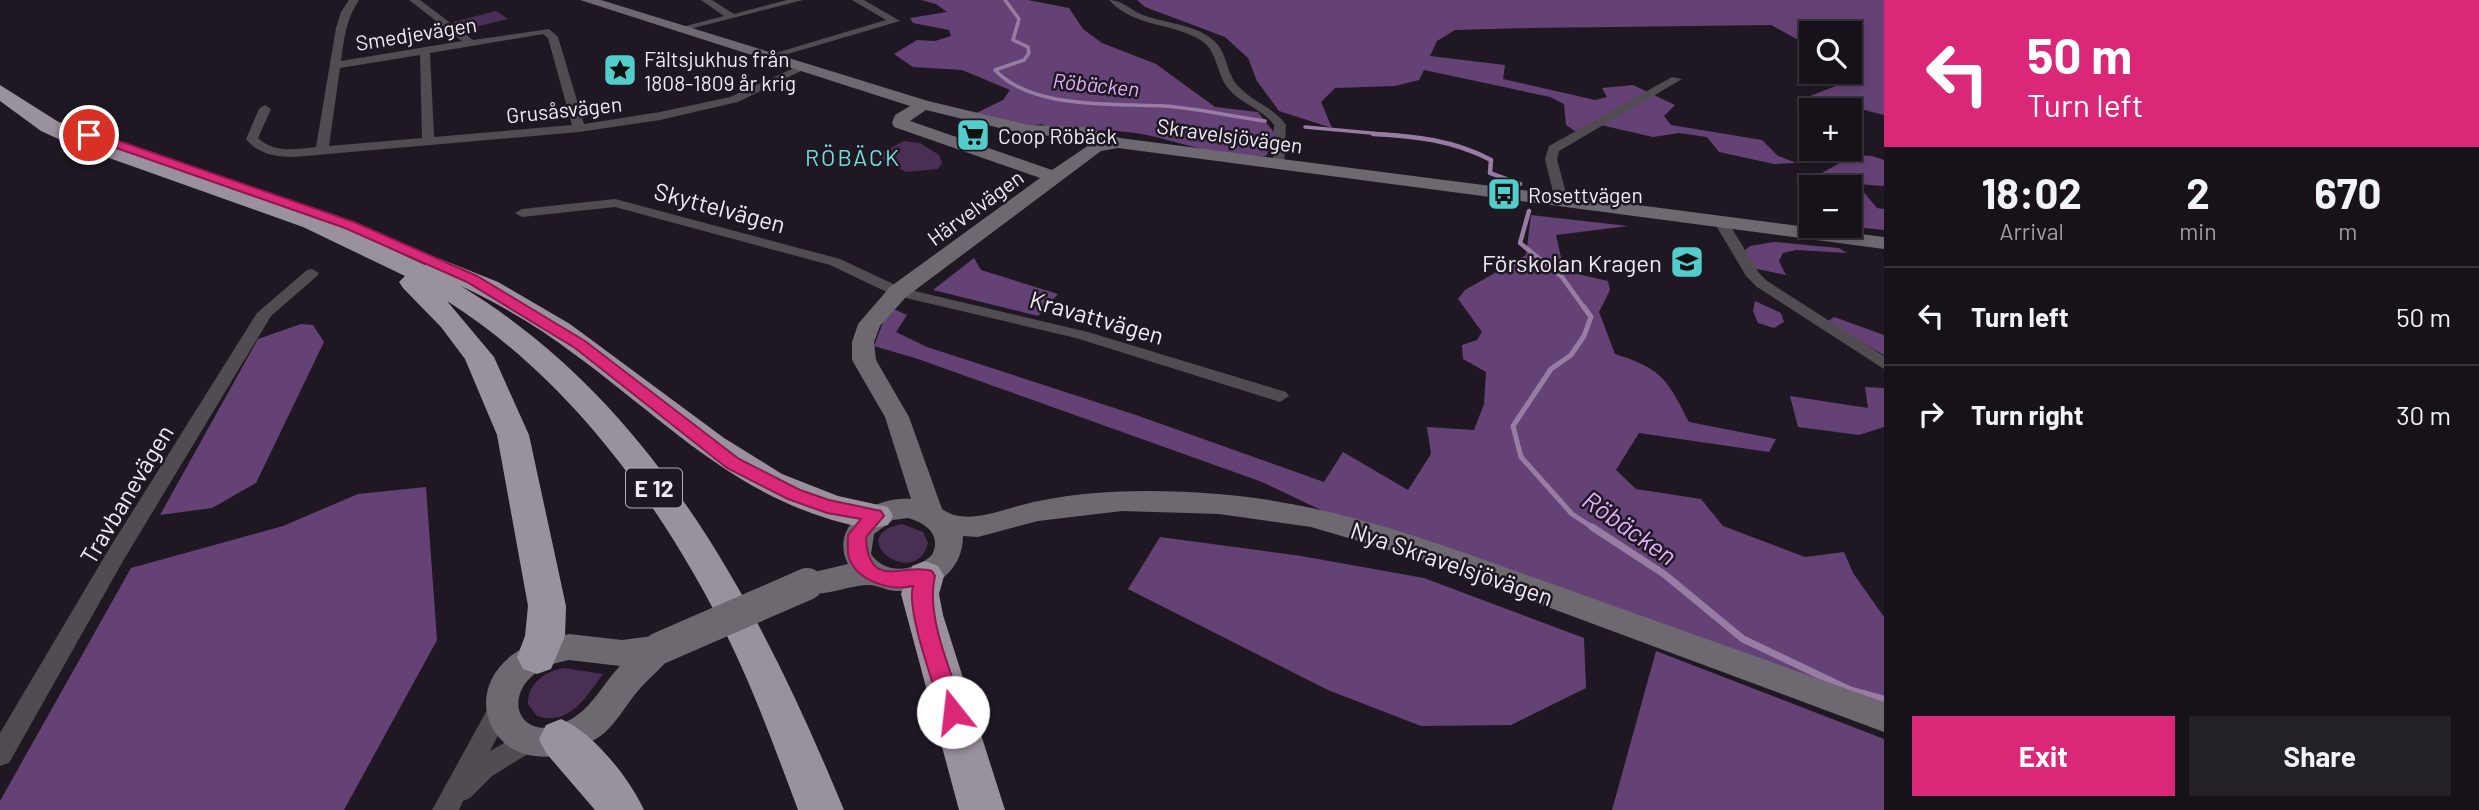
<!DOCTYPE html>
<html lang="en">
<head>
<meta charset="utf-8">
<style>
	body { margin:0; font-family:Barlow,sans-serif; background:#242027; color:#f1f3f6; height:100vh; display:flex; flex-direction:column; font-size:26px; white-space:nowrap }
	* { box-sizing:border-box; margin:0 }
	p { font-size:23px; color:#9e9ea2 }
	.icon { flex:none; width:38px; height:38px; fill:none; stroke:currentColor; stroke-width:2; stroke-linecap:round; stroke-linejoin:round }
	.map { position:relative; flex:1; overflow:hidden }
	.sheet { display:flex; flex-direction:column; background:#17121a; width:595px }
	.sheet>* { flex:none }
	.top-card { background:#db2777; color:#fff; overflow:hidden }
	.buttons { position:absolute; left:1799px; top:21px; display:grid; gap:14px }
	.buttons a { display:grid; place-items:center; width:63px; height:63px; border-radius:0px; background:#17121a; box-shadow:0 4px 10px #0003,0 0 0 2px #363239; font-size:35px }
	.pin { position:absolute; display:grid; place-items:center; width:60px; height:60px; color:#fff; margin:-30px; border:4px solid #fff; border-radius:50%; box-shadow:0 2px 7px #0007 }
	.me { position:absolute; width:77px; margin:-38px; rotate:344deg; stroke-linejoin:round; filter:drop-shadow(0 0 5px #0008) }
	.turn { display:flex; align-items:center; gap:24px; height:147px; padding:0 28px; font-size:32px }
	.turn .icon { width:91px; height:91px; stroke-width:2.5 }
	.turn b { display:block; font-size:49px; line-height:60px }
	.eta { display:flex; justify-content:space-evenly; align-items:center; height:119px; text-align:center }
	.eta b { font-size:42px; font-weight:700; line-height:49px }
	.cta { display:flex; gap:14px; margin-top:auto; padding:14px 28px }
	.cta a { flex:1; height:80px; border-radius:0px; background:#db2777; color:#fff; font-size:28px; font-weight:700; line-height:80px; text-align:center }
	.cta a+a { background:#242027; color:#f1f3f6 }
	ul { padding:0; list-style:none }
	li { display:flex; align-items:center; gap:21px; height:98px; padding:0 28px; border-top:2px solid #363239 }
	li div { flex:1 }
	li b { display:block; font-size:26px }
	li em { font-style:normal }
	main { display:flex; flex:1; min-height:0 }
	.map>svg:first-child { display:block }
	.green { fill:#4a2f55 }
	.forest { fill:#654275 }
	.lines { fill:none; stroke-linecap:round; stroke-linejoin:round }
	.stream-far3 { stroke:#987ca4; stroke-width:3.5 }
	.stream-far2 { stroke:#987ca4; stroke-width:4.5 }
	.stream-far1 { stroke:#987ca4; stroke-width:5 }
	.stream { stroke:#987ca4; stroke-width:7 }
	.street { fill:#504c52; fill-rule:evenodd }
	.secondary { fill:#6e6871; fill-rule:evenodd }
	.highway { fill:#9a919e; fill-rule:evenodd }
	.secondary-bridge { stroke:#6e6871; stroke-width:32 }
	.route { fill:#db2777; stroke:#8e194d; stroke-width:2 }
	.labels { text-anchor:middle; dominant-baseline:central; stroke-width:5; stroke-linejoin:round; paint-order:stroke }
	.far-street-label { font-size:21px; fill:#f0ebf2; stroke:#1f1823 }
	.far-poi-label { font-size:21px; fill:#f0ebf2; stroke:#1f1823; text-anchor:start }
	.far-water-label { font-size:21px; font-style:italic; fill:#e4adfc; stroke:#1f1823 }
	.far-quarter-label { font-size:23px; letter-spacing:2px; fill:#71dddb; stroke:#1f1823 }
	.shield { fill:#1f1823; stroke:#b1acb4; stroke-width:2 }
	.shield-label { font-size:23px; font-weight:bold; fill:#f0ebf2 }
	.street-label { font-size:24px; fill:#f0ebf2; stroke:#1f1823 }
	.poi-label { font-size:24px; fill:#f0ebf2; stroke:#1f1823; text-anchor:end }
	.water-label { font-size:26px; font-style:italic; fill:#e4adfc; stroke:#1f1823 }
</style>
</head>
<body>
<main>
<div class="map">
<svg width="1884" height="810" viewBox="0 0 1884 810">
	<rect width="100%" height="100%" fill="#1f1823"/>
	<path class="green" d="M496,11L508,19L463,30L453,22Z
		M904,141L920,143L939,155L942,163L938,169L906,172L883,160V152Z
		M902,524L923,532L928,543C916,592 841,536 902,524Z
		M564,668L603,674C586,697 570,726 537,716L528,704C528,683 544,672 564,668Z"/>
	<path class="forest" d="M921,0H1028L1069,8L1083,29L1102,43L1156,64L1215,107L1258,112L1276,135L1266,156C1226,160 1185,143 1147,135C1117,129 1084,131 1054,129L1041,124L1027,127L972,115L1003,100L1010,90L962,70L913,67L894,54L917,40L935,41L951,36L949,30L913,23L910,18L947,12L936,4Z
		M1137,0H1884V115L1810,96L1864,75L1850,67V33H1811V47L1771,25L1530,28L1455,30L1437,41L1430,56L1505,65L1503,79L1595,100L1607,97L1602,88L1633,85L1675,105L1664,116L1671,125L1762,140L1778,156L1797,163L1774,164L1719,152L1707,137L1679,133L1653,137L1592,123L1575,131L1566,125L1564,104L1550,97L1424,70L1419,80L1395,86L1335,88L1321,102L1332,128L1279,111L1257,81L1248,58L1225,37L1145,7Z
		M1854,155L1872,156L1884,160V186L1857,184L1877,208L1884,209V230L1845,226H1850V187H1823L1820,174Z
		M1531,215L1628,226L1556,235L1564,271L1608,281L1610,290L1599,312L1615,354C1662,369 1667,379 1689,422L1776,439L1769,452L1639,433L1616,470L1636,489L1701,499L1723,526L1805,557L1844,552L1853,573L1884,617V705L1325,512L1262,482L918,359L874,346L889,307L907,315L896,332L927,347L1136,415L1324,482L1343,452L1408,490L1431,454L1427,427L1474,430L1484,404L1486,372L1463,359L1462,345L1477,340L1482,332L1458,299L1465,290L1526,255Z
		M1774,242L1839,248L1847,253L1796,250L1783,253L1779,261L1786,275L1752,268L1744,251L1750,246Z
		M974,258L981,270L1058,294L1038,316L933,290Z
		M1755,301L1781,313L1784,322L1774,328L1758,323L1753,311Z
		M1834,317L1884,335V355L1827,322Z
		M301,324L313,325L324,342L256,483L212,508L160,515L258,339Z
		M1865,387L1884,388V427L1859,435L1798,427L1790,396L1868,408Z
		M426,487L437,640L344,810H0V801L131,568L283,526L358,494Z
		M1160,537L1301,556L1424,578L1584,638L1586,688L1511,725L1421,726L1328,690L1128,589Z
		M1656,651L1884,739V810H1612Z"/>
	<g class="lines">
		<path class="stream-far3" d="M1005,0L1019,19L1013,40L1028,47L1029,53L1024,60L995,70C1034,112 1121,102 1175,107C1205,110 1235,117 1265,121
			M1305,127L1404,136"/>
		<path class="stream-far2" d="M1373,134C1415,136 1453,140 1491,160L1490,173L1520,184
			M1529,211L1520,243L1562,277L1585,309"/>
		<path class="stream-far1" d="M1584,307L1591,317L1584,336L1571,355L1551,369L1513,426L1521,457L1572,514L1595,529"/>
		<path class="stream" d="M1592,527L1664,574L1743,639L1850,690L1884,699"/>
		<path class="street" d="M349,0H359C346,19 344,39 341,61L462,41L409,0H420L473,40L549,29L558,37L584,124L660,112L730,97L798,66L807,68L738,102L660,120L579,132L294,157C275,157 258,154 246,139L259,109L265,105L271,109L258,138C275,154 296,149 316,147L336,28L341,12ZM543,34L548,38L572,125L434,137L430,53ZM420,55L422,138L329,146L340,68Z
			M701,0H712L734,14L787,0H803L678,32V28L724,16Z
			M852,0H864L900,21L771,59L762,57L886,20Z
			M1109,0C1123,0 1130,10 1143,15C1166,24 1201,24 1218,45C1228,58 1227,76 1240,88C1255,103 1273,107 1286,125L1284,168L1273,165L1274,125C1262,108 1240,104 1228,88C1216,74 1218,52 1202,41C1173,22 1134,28 1109,0Z
			M1672,77L1682,79L1559,151L1557,159L1568,201L1566,204H1556L1545,159L1549,146Z
			M615,199L840,259L902,288L1088,332L1286,392L1289,396L1280,402L1076,338L893,295L830,265L615,207L522,217L515,213L522,209Z
			M1721,218L1728,222L1759,273L1767,281L1884,356V369L1757,287L1746,276L1714,222Z
			M312,269L319,273L317,276L271,316L123,561L9,763L0,766V733L109,549L257,313L307,270Z
			M500,698L508,701L512,708L490,751L527,730L536,733L539,741L536,749L492,776L470,798L463,801L459,810H432L492,701Z"/>
		<path class="secondary" d="M580,0H601L928,101L1028,125L1085,127L1120,138L1884,237V249L1118,148L1101,151L906,297L880,326L874,342L876,360L909,417L942,509C964,525 995,512 1018,506C1082,489 1152,489 1218,494C1335,503 1445,546 1555,585C1664,624 1774,663 1884,702V732L1416,558L1311,527L1219,514L1122,511L1038,521L978,537L963,536C963,572 932,593 897,591C887,591 877,584 866,585C844,587 816,599 797,592L792,584L797,576L848,564C828,525 876,495 911,499L885,417L852,360V342L858,324L890,287L1040,178L894,127L892,123L895,115L910,106ZM926,110L1028,135L1083,137L1095,141L1052,170L910,121ZM908,518C926,523 942,535 932,555C915,571 886,576 871,554L874,534L893,520Z
			M569,634L622,640L660,635L671,639L676,648C667,665 649,677 637,692C625,706 615,726 599,737C504,801 443,692 523,648C536,640 554,638 569,634ZM569,660L620,666C605,681 594,704 576,716C523,752 495,696 543,668C550,664 561,662 569,660Z"/>
		<path class="highway" d="M0,85L57,121L83,133L321,217L425,265L429,260L438,258L498,282L570,324L724,438L782,474L838,496L888,507L893,516L888,525C868,531 845,524 826,518C726,487 657,414 574,354C539,327 501,305 461,286C655,404 760,607 844,810H798C777,754 756,696 730,642C666,511 572,380 447,301L494,357L529,435L566,606L565,636L551,669L537,674L523,669L517,657L525,636L528,606L497,435L465,359L441,327L403,288L399,282L405,276L303,227L67,143L41,131L0,101Z
			M925,561L938,566L944,576L939,594L943,615L1005,810H959L901,594L912,566Z
			M561,719C593,732 630,779 644,810H595L546,753L539,739L546,725Z"/>
		<path class="secondary-bridge" d="M660,648L807,584"/>
	</g>
	<path class="route" d="M85,132H93L354,222L477,276L585,341L739,459L800,490L829,500L881,511L884,516L866,537C868,592 905,562 932,571L935,576C925,616 952,673 964,712L960,719L953,722L945,719L942,712C934,685 906,611 913,586C891,591 858,582 849,558C847,552 848,542 848,535L861,519L827,513L788,499L727,468L575,348L467,282L345,228L85,137Z"/>
	<defs>
		<symbol id="sight-square" viewBox="-11 -11 22 22"><rect x="-9" y="-9" width="18" height="18" rx="4" fill="#53cdcb" stroke="#1f1823"/><path d="M0-6L1.8-2.2L6-1.7L2.9 1.2L3.7 5.4L0 3.3L-3.7 5.4L-2.9 1.2L-6-1.7L-1.8-2.2Z" fill="#111"/></symbol>
		<symbol id="supermarket-square" viewBox="-11 -11 22 22"><rect x="-9" y="-9" width="18" height="18" rx="4" fill="#53cdcb" stroke="#1f1823"/><path d="M-6-5.5h2.5l.6 2H6L4.5 2H-2.5L-4.4-4H-6ZM-1.5 3.2a1.3 1.3 0 1 0 .1 0ZM3 3.2a1.3 1.3 0 1 0 .1 0Z" fill="#111"/></symbol>
		<symbol id="bus-square" viewBox="-11 -11 22 22"><rect x="-9" y="-9" width="18" height="18" rx="4" fill="#53cdcb" stroke="#1f1823"/><path d="M-5-6H5V4H4V6H2V4H-2V6H-4V4H-5ZM-3.5-4V0h7V-4ZM-3.5 1.2v1.5H-2V1.2ZM2 1.2v1.5H3.5V1.2Z" fill="#111"/></symbol>
		<symbol id="school-square" viewBox="-11 -11 22 22"><rect x="-9" y="-9" width="18" height="18" rx="4" fill="#53cdcb" stroke="#1f1823"/><path d="M0-5L7-2L0 1L-7-2ZM-4 1L0 2.5L4 1V4Q0 6-4 4Z" fill="#111"/></symbol>
	</defs>
	<g fill-rule="evenodd">
		<use href="#sight-square" x="601" y="51" width="38" height="38"/>
		<use href="#supermarket-square" x="954" y="116" width="38" height="38"/>
		<use href="#bus-square" x="1485" y="175" width="38" height="38"/>
		<use href="#school-square" x="1668" y="243" width="38" height="38"/>
	</g>
	<g class="labels">
		<g class="far-street-label">
			<text transform="translate(416 33) rotate(-9)">Smedjevägen</text>
			<text transform="translate(564 109) rotate(-6)">Grusåsvägen</text>
			<text transform="translate(1230 135) rotate(8)">Skravelsjövägen</text>
			<text transform="translate(975 207) rotate(-36)">Härvelvägen</text>
		</g>
		<g class="far-poi-label">
			<text x="644" y="58">Fältsjukhus från<tspan x="644" dy="24">1808-1809 år krig</tspan></text>
			<text x="998" y="135">Coop Röbäck</text>
			<text x="1528" y="194">Rosettvägen</text>
		</g>
		<g class="far-water-label">
			<text transform="translate(1096 84) rotate(6)">Röbäcken</text>
		</g>
		<g class="far-quarter-label">
			<text x="853" y="157">RÖBÄCK</text>
		</g>
		<rect class="shield" x="626" y="468.5" width="56" height="39" rx="5"/>
		<g class="shield-label">
			<text x="654" y="488">E 12</text>
		</g>
		<g class="street-label">
			<text transform="translate(720 207) rotate(15)">Skyttelvägen</text>
			<text transform="translate(1097 317) rotate(16)">Kravattvägen</text>
			<text transform="translate(126 494) rotate(-59)">Travbanevägen</text>
			<text transform="translate(1452 563) rotate(19)">Nya Skravelsjövägen</text>
		</g>
		<g class="poi-label">
			<text x="1662" y="262">Förskolan Kragen</text>
		</g>
		<g class="water-label">
			<text transform="translate(1630 527) rotate(35)">Röbäcken</text>
		</g>
	</g>
</svg>
<div class="buttons">
<a><svg class="icon" aria-label="search" viewBox="0 0 24 24"><circle cx="10" cy="10" r="6"/><path d="M15 15l6 6"/></svg></a>
<a>+</a>
<a>−</a>
</div>
<div class="pin" style="left:89px;top:135px;background:#d93025"><svg class="icon" aria-label="arrive" viewBox="0 0 24 24"><path d="M6 21V4h12l-3 4 3 4H6"/></svg></div>
<svg class="me" style="left:953px;top:712px" viewBox="-20 -20 40 40"><circle r="19" fill="#fff"/><path d="M0-13L10 11 0 6-10 11z" fill="#db2777"/></svg>
</div>
<section class="sheet">
<div class="top-card">
<div class="turn"><svg class="icon" aria-label="left" viewBox="0 0 24 24"><path d="M17 20v-9H6M10 6l-5 5 5 5"/></svg><div><b>50 m</b>Turn left</div></div>
</div>
<div class="eta">
<div><b>18:02</b><p>Arrival</p></div>
<div><b>2</b><p>min</p></div>
<div><b>670</b><p>m</p></div>
</div>
<ul>
<li><svg class="icon" aria-label="left" viewBox="0 0 24 24"><path d="M17 20v-9H6M10 6l-5 5 5 5"/></svg><div><b>Turn left</b></div><em>50 m</em></li>
<li><svg class="icon" aria-label="right" viewBox="0 0 24 24"><path d="M7 20v-9h11M14 6l5 5-5 5"/></svg><div><b>Turn right</b></div><em>30 m</em></li>
</ul>
<div class="cta"><a>Exit</a><a>Share</a></div>
</section>
</main>
</body>
</html>
